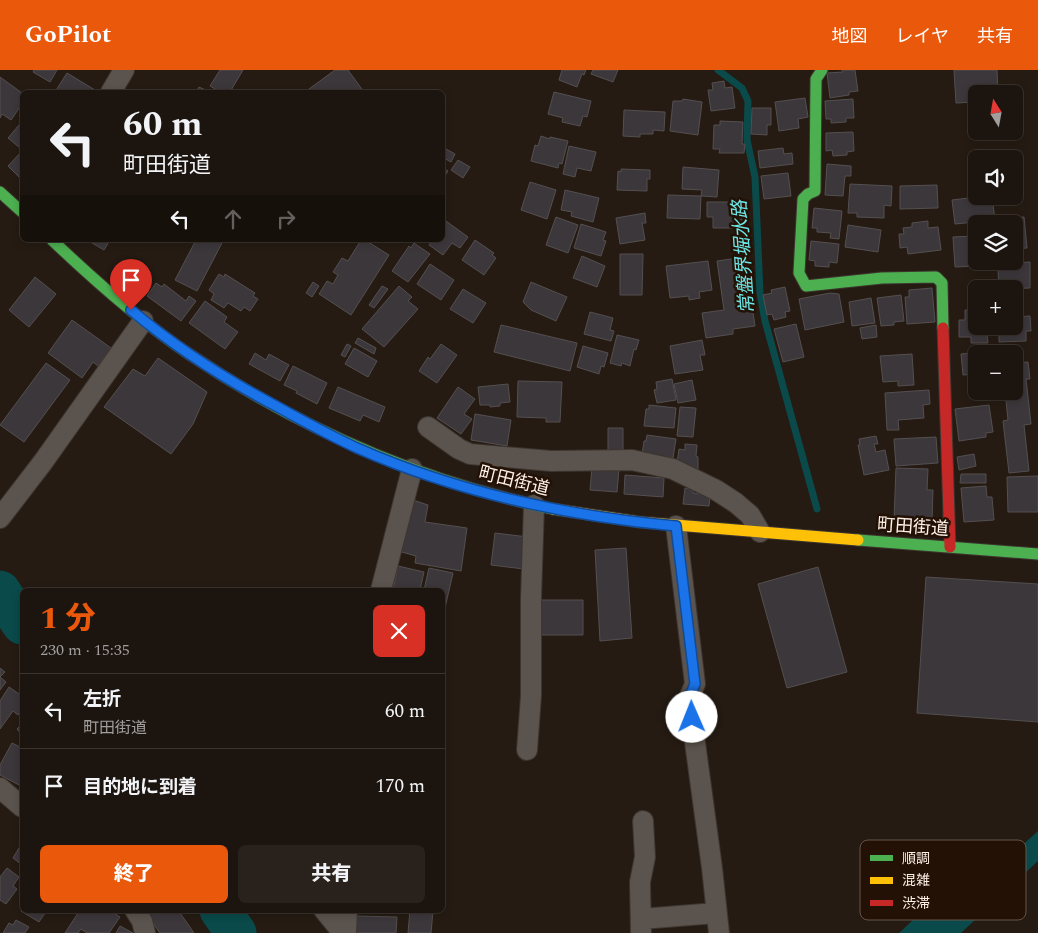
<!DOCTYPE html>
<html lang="ja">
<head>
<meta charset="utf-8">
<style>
	body { margin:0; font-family:Spectral,"Noto Sans JP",serif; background:#29211c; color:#f1f3f6; height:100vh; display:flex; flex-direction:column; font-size:19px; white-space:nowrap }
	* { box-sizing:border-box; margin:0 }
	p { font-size:16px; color:#a09e9e }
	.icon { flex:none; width:28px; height:28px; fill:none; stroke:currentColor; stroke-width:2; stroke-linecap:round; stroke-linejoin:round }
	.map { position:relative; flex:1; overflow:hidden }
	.panel { position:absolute; left:20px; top:518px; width:425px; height:325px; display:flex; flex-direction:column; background:#1c140e; border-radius:8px; box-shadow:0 2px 8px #0003,0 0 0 1px #3a332e }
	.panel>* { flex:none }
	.guide { position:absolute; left:20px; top:20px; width:425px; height:152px; border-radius:8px; box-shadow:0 2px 8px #0003,0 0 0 1px #3a332e; background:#1c140e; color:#f1f3f6; overflow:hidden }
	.needle { width:32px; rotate:349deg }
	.buttons { position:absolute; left:968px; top:15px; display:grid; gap:10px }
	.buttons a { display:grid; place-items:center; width:55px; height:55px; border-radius:8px; background:#1c140e; box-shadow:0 2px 8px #0003,0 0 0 1px #3a332e; font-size:25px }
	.pin { position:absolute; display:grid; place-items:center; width:42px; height:42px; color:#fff; margin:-51px -21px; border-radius:50% 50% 50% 0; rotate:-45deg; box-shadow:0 0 5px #0007 }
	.pin .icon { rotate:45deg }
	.me { position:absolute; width:55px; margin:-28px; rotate:359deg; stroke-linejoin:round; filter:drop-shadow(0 0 4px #0008) }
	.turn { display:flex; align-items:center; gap:18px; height:105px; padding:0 20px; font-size:22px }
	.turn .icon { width:65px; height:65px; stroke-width:2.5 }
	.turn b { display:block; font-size:35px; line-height:42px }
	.lanes { display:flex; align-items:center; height:48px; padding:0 20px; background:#0003; justify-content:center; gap:25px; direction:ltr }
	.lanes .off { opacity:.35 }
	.round { display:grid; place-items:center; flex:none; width:52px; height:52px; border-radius:8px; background:#29211c }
	.headline { display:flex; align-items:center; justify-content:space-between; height:85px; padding:0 20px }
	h1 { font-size:30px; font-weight:800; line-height:38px; color:#ea580c }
	.button { display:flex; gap:10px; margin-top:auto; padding:10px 20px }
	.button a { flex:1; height:58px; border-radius:8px; background:#ea580c; color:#fff; font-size:20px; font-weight:800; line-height:58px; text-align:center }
	.button a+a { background:#29211c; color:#f1f3f6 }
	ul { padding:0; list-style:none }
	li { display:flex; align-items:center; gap:15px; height:75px; padding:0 20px; border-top:1px solid #3a332e }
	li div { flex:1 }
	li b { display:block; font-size:19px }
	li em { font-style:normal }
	header { display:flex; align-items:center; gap:30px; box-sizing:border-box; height:70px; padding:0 25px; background:#ea580c; color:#fff }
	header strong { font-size:24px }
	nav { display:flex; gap:28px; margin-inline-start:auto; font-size:18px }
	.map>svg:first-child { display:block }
	.water { fill:#0a4a4a }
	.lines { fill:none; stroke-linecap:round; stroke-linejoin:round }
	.stream { stroke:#0a4a4a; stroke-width:7 }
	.river { stroke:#0a4a4a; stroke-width:41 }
	.building { fill:#3c373b; stroke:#544f50 }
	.street-casing { stroke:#3d352f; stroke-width:22 }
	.fast-casing { stroke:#3d352f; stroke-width:13 }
	.slow-casing { stroke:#3d352f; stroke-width:13 }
	.jam-casing { stroke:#3d352f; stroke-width:13 }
	.street { stroke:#5b534d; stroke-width:20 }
	.fast { stroke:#4caf50; stroke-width:11 }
	.slow { stroke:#ffc107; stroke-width:11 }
	.jam { stroke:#c62828; stroke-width:11 }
	.route-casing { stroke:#114b97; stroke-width:12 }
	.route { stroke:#1a73e8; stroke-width:9 }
	.labels { text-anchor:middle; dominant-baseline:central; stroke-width:5; stroke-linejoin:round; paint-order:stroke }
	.street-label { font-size:18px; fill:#fef1e8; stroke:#221104 }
	.water-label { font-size:19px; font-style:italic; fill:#6ce6e7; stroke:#221104 }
	.key { fill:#221104; stroke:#645448; stroke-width:1 }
	.key-label { font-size:14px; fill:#fef1e8 }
</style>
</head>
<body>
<header>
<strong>GoPilot</strong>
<nav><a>地図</a><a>レイヤ</a><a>共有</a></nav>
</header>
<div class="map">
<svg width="1038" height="863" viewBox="0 0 1038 863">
	<rect width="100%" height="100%" fill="#251b13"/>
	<path class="water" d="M1038,761V791L961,863H899L942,823L940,818L944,814L950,817L954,814L970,822Z"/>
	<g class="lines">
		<path class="stream" d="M718,0L742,18L748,31L747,70L755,107L760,223L765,251L817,439
			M919,785L932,805"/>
		<path class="river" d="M0,521L22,554
			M220,840L236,863"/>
	</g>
	<path class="building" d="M34,0H57L50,12L33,2Z
		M220,0H243L230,22H220L210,16Z
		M335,0H348L364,22H305Z
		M562,0H586L584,5L582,4L577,17L559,10Z
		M593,0H618L613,12L591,4Z
		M842,0H855L858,21L849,22V25L830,28L827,3L843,2Z
		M954,0H997L998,23L976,24V32L956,33Z
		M67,3L95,20L94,22H55Z
		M0,7L22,23V34L11,50L2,44L0,48Z
		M724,11L725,18L732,17L735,38L711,41L708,20H713L712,13Z
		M199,17L210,22H196Z
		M554,22L591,31L587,47L583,46L580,56L562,52L563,48L548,44Z
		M805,28L808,47L798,49L799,58L779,61L775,32Z
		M683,29L702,32L698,65L670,61L673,31H682Z
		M853,29L854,48H846V52L831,53V49H826L825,31Z
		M752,38H771V55H767V65L751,64Z
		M624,40L665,42L664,61L653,60V64H640V67L623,66Z
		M720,51L743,52L742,74H745L744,83H719L720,79H713L714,55H720Z
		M19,55L22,58V76L20,78L8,68Z
		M853,62L854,81L847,82V85L833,86L832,80L826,81V63Z
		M541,66L550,69V67L568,71L562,94L559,93L558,98L531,91L535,75L538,76Z
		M569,76L596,82L591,101L577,98L575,107L563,104Z
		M783,78L784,84L792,83L793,94L760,98L758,81Z
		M446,79L455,84L451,92L442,87Z
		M22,81V110L8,96Z
		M458,90L470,97L463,108L451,100Z
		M827,94L851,96V106H845L843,126L825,125Z
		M683,97L719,100L717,127L701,126L702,120L682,119Z
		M442,98L448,101L442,110Z
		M621,99L650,100V109H647V121L617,120L618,101L621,102Z
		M788,103L791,126L764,129L761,106Z
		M530,112L556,120L547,149L521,140Z
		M850,114L892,116L891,136L884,135V148L857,147V143H848Z
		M937,115L938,138L900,139V116Z
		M565,120L599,128L593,152L571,146L572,142L561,140Z
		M668,125L701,126L700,149L667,148Z
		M977,127L978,131L989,130L990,135L993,134L995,150L955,154L952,130Z
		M707,132H742V160H736V158H713V147H707Z
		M814,138L842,141L839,169L830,168L831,163L817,162V158H812Z
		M645,143L646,153H642L645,170L620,174L616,148Z
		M556,147L578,155L568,183L546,175Z
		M1024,147L1027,178L1014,179V154H1001V149Z
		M446,151L468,167L460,178L452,173L443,185L429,175L432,170H442V156Z
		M928,151V158L938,157L941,180L908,184L907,177L900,178L899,164H904L903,158L912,157V153Z
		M581,154L606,162L603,170L606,171L601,186L574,178Z
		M848,155L881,160L878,182L845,177Z
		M975,166L977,196L955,197L953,167Z
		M87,170H110L104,180Z
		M196,170L223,171L197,221L175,210Z
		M361,170H365L389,185L351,245L319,224L327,211L333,214L338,205L333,202L342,188L348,191Z
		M475,170L494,183L492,185L496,188L484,205L462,190Z
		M811,171L839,174L837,193L829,192V197L815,196V191L809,190Z
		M414,173L430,184L408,212L392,201L409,176L411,178Z
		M620,184H643L642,225H620Z
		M582,186L605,196L597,217L573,208Z
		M745,187L755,256L733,259V264L706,268L702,243L724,240L717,191Z
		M708,191L712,220L699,222L700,228L689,230V226L670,228L666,196Z
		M1030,192V218L999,219L998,199H1013V193Z
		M430,194L454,210L441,230L417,214Z
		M219,204L224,207L225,204L255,223L253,226L258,229L250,241L244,237L241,241L228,233L224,238L211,230L214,224L209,220Z
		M35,207L56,224L29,257L9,240Z
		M313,212L319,216L312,227L306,223Z
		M531,212L567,227L556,251L531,240L523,232Z
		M156,213L162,217L164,214L186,231L189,226L196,231L181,251L147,226Z
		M382,216L388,219L374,238L369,235Z
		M399,216L412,227L408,231L418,239L384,277L362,259Z
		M785,217L790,241L785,242L786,247L774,250L772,244L767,245L763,225L772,223L771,220Z
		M932,218L935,252L907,254L905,227H909V220Z
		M463,219L486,233L473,253L450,239Z
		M830,223L839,224L844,252L805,260L799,229Z
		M901,225L904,251L894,252V255L881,256L877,228Z
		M871,228L875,253L852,256L849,232Z
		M205,231L227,247L224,252L238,262L225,279L189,253Z
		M965,240H976V256H986L988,273H971V267H959V250H965Z
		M590,242L613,248L610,260L614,261L611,271L584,264Z
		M1030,246L1031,261H1026V271L999,272V256H1014V247Z
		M72,250L111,278L98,296L93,292L82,308L48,283Z
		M796,254L804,287L783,292L774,259Z
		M501,255L577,273L570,301L494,282Z
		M876,255L877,267L862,269L860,258Z
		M617,265L639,270L636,280L634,279L630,296L622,293L621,296L610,293Z
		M358,268L376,278L374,284L355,273Z
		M702,270L705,285H700L703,300L675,304L670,276Z
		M347,274L351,276L345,287L341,285Z
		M441,274L457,285L437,313L419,301L428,287L430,289Z
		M583,276L608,283L604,297L601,296L599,304L577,297Z
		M994,277L995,284H976V304L963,305L961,284L983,282V278Z
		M354,278L377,291L368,307L345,294Z
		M255,283L266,290L269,284L289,295L280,311L249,294Z
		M912,284L914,315L898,316V311L883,312L880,286Z
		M158,288L207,322L193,354L171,384L104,337L133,299L145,306Z
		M1028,292L1030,309H1026L1031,354L1024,355L1029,401L1009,403L1003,351L1008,350L1005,321H1014V293Z
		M46,293L70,310L24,372L0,355Z
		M293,296L327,313L317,334L296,323L297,321L284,315Z
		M672,309L676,330L657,333L654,320L657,319L656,312Z
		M692,310L696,330L678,333L674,314Z
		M518,311L562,312L560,352H546V348L517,347Z
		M508,314L510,332L500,333V336L490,337V335H480L478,317Z
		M338,317L385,337L379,352L363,345L360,351L329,338Z
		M458,317L475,329L464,344L472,349L461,364L437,348Z
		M929,320L930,334L923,335L924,348L898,350L899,360H887L885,323Z
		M649,335L676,338L674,358L644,356L646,339H649Z
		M989,335L993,362L986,363V367L959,371L955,339Z
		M680,337L696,338L693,367L677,366Z
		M475,344L511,350L507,376L471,370Z
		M608,358H623V381H608Z
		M647,365L676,369L673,388L642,384L644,371H646Z
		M876,366L878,374H874L876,382L885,380L889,400L864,405L858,375H860L859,369Z
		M936,367L938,393L896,396L894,369Z
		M685,374L697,375L696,386L698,387V399L681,397L677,394L679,379L685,380Z
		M974,384L976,396L959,400L957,387Z
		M592,397L619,399L617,422L590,420Z
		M896,398L928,399L927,420H933L932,451L894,450Z
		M961,404H986V413H960Z
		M625,405L664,408L663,427L624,424Z
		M1038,406V442H1008L1007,407Z
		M986,416L987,427H992L994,450L964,452L961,418Z
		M685,418L693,419V423L710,425L709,436L683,434Z
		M413,430L428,435L425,452L467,458L461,501L415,493L416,486L398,481Z
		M495,463L528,467L524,499L491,495Z
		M626,478L632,568L600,571L595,480Z
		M398,496L424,502L420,520H393Z
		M818,497L847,602L787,618L758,514Z
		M429,498L453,503L445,538H442V520H424Z
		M926,507L1038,514V652L917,643Z
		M539,530H583V565H539Z
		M0,598L5,602L0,607L6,612L0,620Z
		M9,617L22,626V638L18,645L13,641L0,659V631Z
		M22,654V665L17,659Z
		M12,673L22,678V712L21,716L0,705V695Z
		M22,773V795L13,788Z
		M442,796H445L442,817Z
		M7,798L19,807L13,816L17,819L6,834L0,830V807Z
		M22,838V840H47L39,852L21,841Z
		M80,840H109L120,847L109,863H87L81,859L78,863H65Z
		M146,840H178L194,863H160L144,841Z
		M375,840H400V841H388V843H375Z
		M410,840L433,841L431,863H408Z
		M357,846L397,847L396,863H356Z
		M16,850L29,857L25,863H3L9,853L13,855Z
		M120,856L133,863H116Z"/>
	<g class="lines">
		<defs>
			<path id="street" d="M111,22L124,0
				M428,357L459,379L470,384L551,391L632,390L673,399L716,420L736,433L750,445L760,462
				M0,448L43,392L143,251
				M676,456L695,614L689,628L712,798L719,863
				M381,520L412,399
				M527,680L531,626V528L534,435
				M0,718L22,737
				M135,840L142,851L145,863
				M324,840L343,863
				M641,849L716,843
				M346,863L347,840
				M641,863L640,812L645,787L643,751"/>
			<path id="fast" d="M822,0L816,9L815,121L808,124L803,129L799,203L806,216L882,208L936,207L942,213L943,258
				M0,122L22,142
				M52,170C95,211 140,251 189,284C299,358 423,412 553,439
				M858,470L1038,484"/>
			<path id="slow" d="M553,439L639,452L858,470"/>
			<path id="jam" d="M943,258L950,477"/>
		</defs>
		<use href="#street" class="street-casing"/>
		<use href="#fast" class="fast-casing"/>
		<use href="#slow" class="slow-casing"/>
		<use href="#jam" class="jam-casing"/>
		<use href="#street" class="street"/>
		<use href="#fast" class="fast"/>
		<use href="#slow" class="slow"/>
		<use href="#jam" class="jam"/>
	</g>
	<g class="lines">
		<defs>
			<path id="route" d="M131,240C175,277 225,309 276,336C303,351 329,365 357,378C457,422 566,446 676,456L695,614L689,628L692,647"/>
		</defs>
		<use href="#route" class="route-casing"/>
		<use href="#route" class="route"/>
	</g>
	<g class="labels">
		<g class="street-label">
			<text transform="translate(514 411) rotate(14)">町田街道</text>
			<text transform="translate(913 457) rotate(4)">町田街道</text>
		</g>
		<g class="water-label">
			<text transform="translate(744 187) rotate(-94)">常盤界堀水路</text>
		</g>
	</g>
	<rect x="860" y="770" width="166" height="80" rx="8" class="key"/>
	<rect x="870" y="785" width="23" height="6" fill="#4caf50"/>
	<rect x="870" y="807" width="23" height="7" fill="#ffc107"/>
	<rect x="870" y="830" width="23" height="6" fill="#c62828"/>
	<g class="key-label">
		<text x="902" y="793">順調</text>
		<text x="902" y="815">混雑</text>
		<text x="902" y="838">渋滞</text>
	</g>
</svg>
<div class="buttons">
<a><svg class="needle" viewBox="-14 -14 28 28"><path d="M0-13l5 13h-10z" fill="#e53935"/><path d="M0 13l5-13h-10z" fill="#a09e9e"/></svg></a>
<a><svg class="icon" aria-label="sound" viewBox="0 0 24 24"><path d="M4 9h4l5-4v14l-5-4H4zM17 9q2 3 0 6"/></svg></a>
<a><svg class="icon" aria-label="layers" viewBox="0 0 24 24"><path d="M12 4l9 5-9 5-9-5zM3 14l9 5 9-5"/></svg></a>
<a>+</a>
<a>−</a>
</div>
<div class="pin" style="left:131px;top:240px;background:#d93025"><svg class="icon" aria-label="arrive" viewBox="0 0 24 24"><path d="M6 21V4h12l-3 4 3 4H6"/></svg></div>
<svg class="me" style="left:692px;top:647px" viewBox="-20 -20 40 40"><circle r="19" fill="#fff"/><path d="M0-13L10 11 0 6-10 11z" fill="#1a73e8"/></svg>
<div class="guide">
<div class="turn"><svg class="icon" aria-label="left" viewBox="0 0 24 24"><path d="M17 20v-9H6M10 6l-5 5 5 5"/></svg><div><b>60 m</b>町田街道</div></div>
<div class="lanes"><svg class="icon" aria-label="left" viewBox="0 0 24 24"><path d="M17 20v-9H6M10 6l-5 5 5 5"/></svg><svg class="icon off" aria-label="ahead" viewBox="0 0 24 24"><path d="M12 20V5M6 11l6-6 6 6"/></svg><svg class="icon off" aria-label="right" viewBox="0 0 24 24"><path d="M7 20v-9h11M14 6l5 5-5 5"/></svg></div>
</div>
<section class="panel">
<div class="headline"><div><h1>1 分</h1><p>230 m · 15:35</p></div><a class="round" style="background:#d93025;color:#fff"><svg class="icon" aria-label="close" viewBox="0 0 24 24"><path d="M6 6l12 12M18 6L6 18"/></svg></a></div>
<ul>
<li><svg class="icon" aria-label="left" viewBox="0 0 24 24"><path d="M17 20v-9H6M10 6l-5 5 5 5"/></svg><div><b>左折</b><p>町田街道</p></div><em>60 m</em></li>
<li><svg class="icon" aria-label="arrive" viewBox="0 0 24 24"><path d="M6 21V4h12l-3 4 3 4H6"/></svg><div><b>目的地に到着</b></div><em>170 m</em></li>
</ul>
<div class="button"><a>終了</a><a>共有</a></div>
</section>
</div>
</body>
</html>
